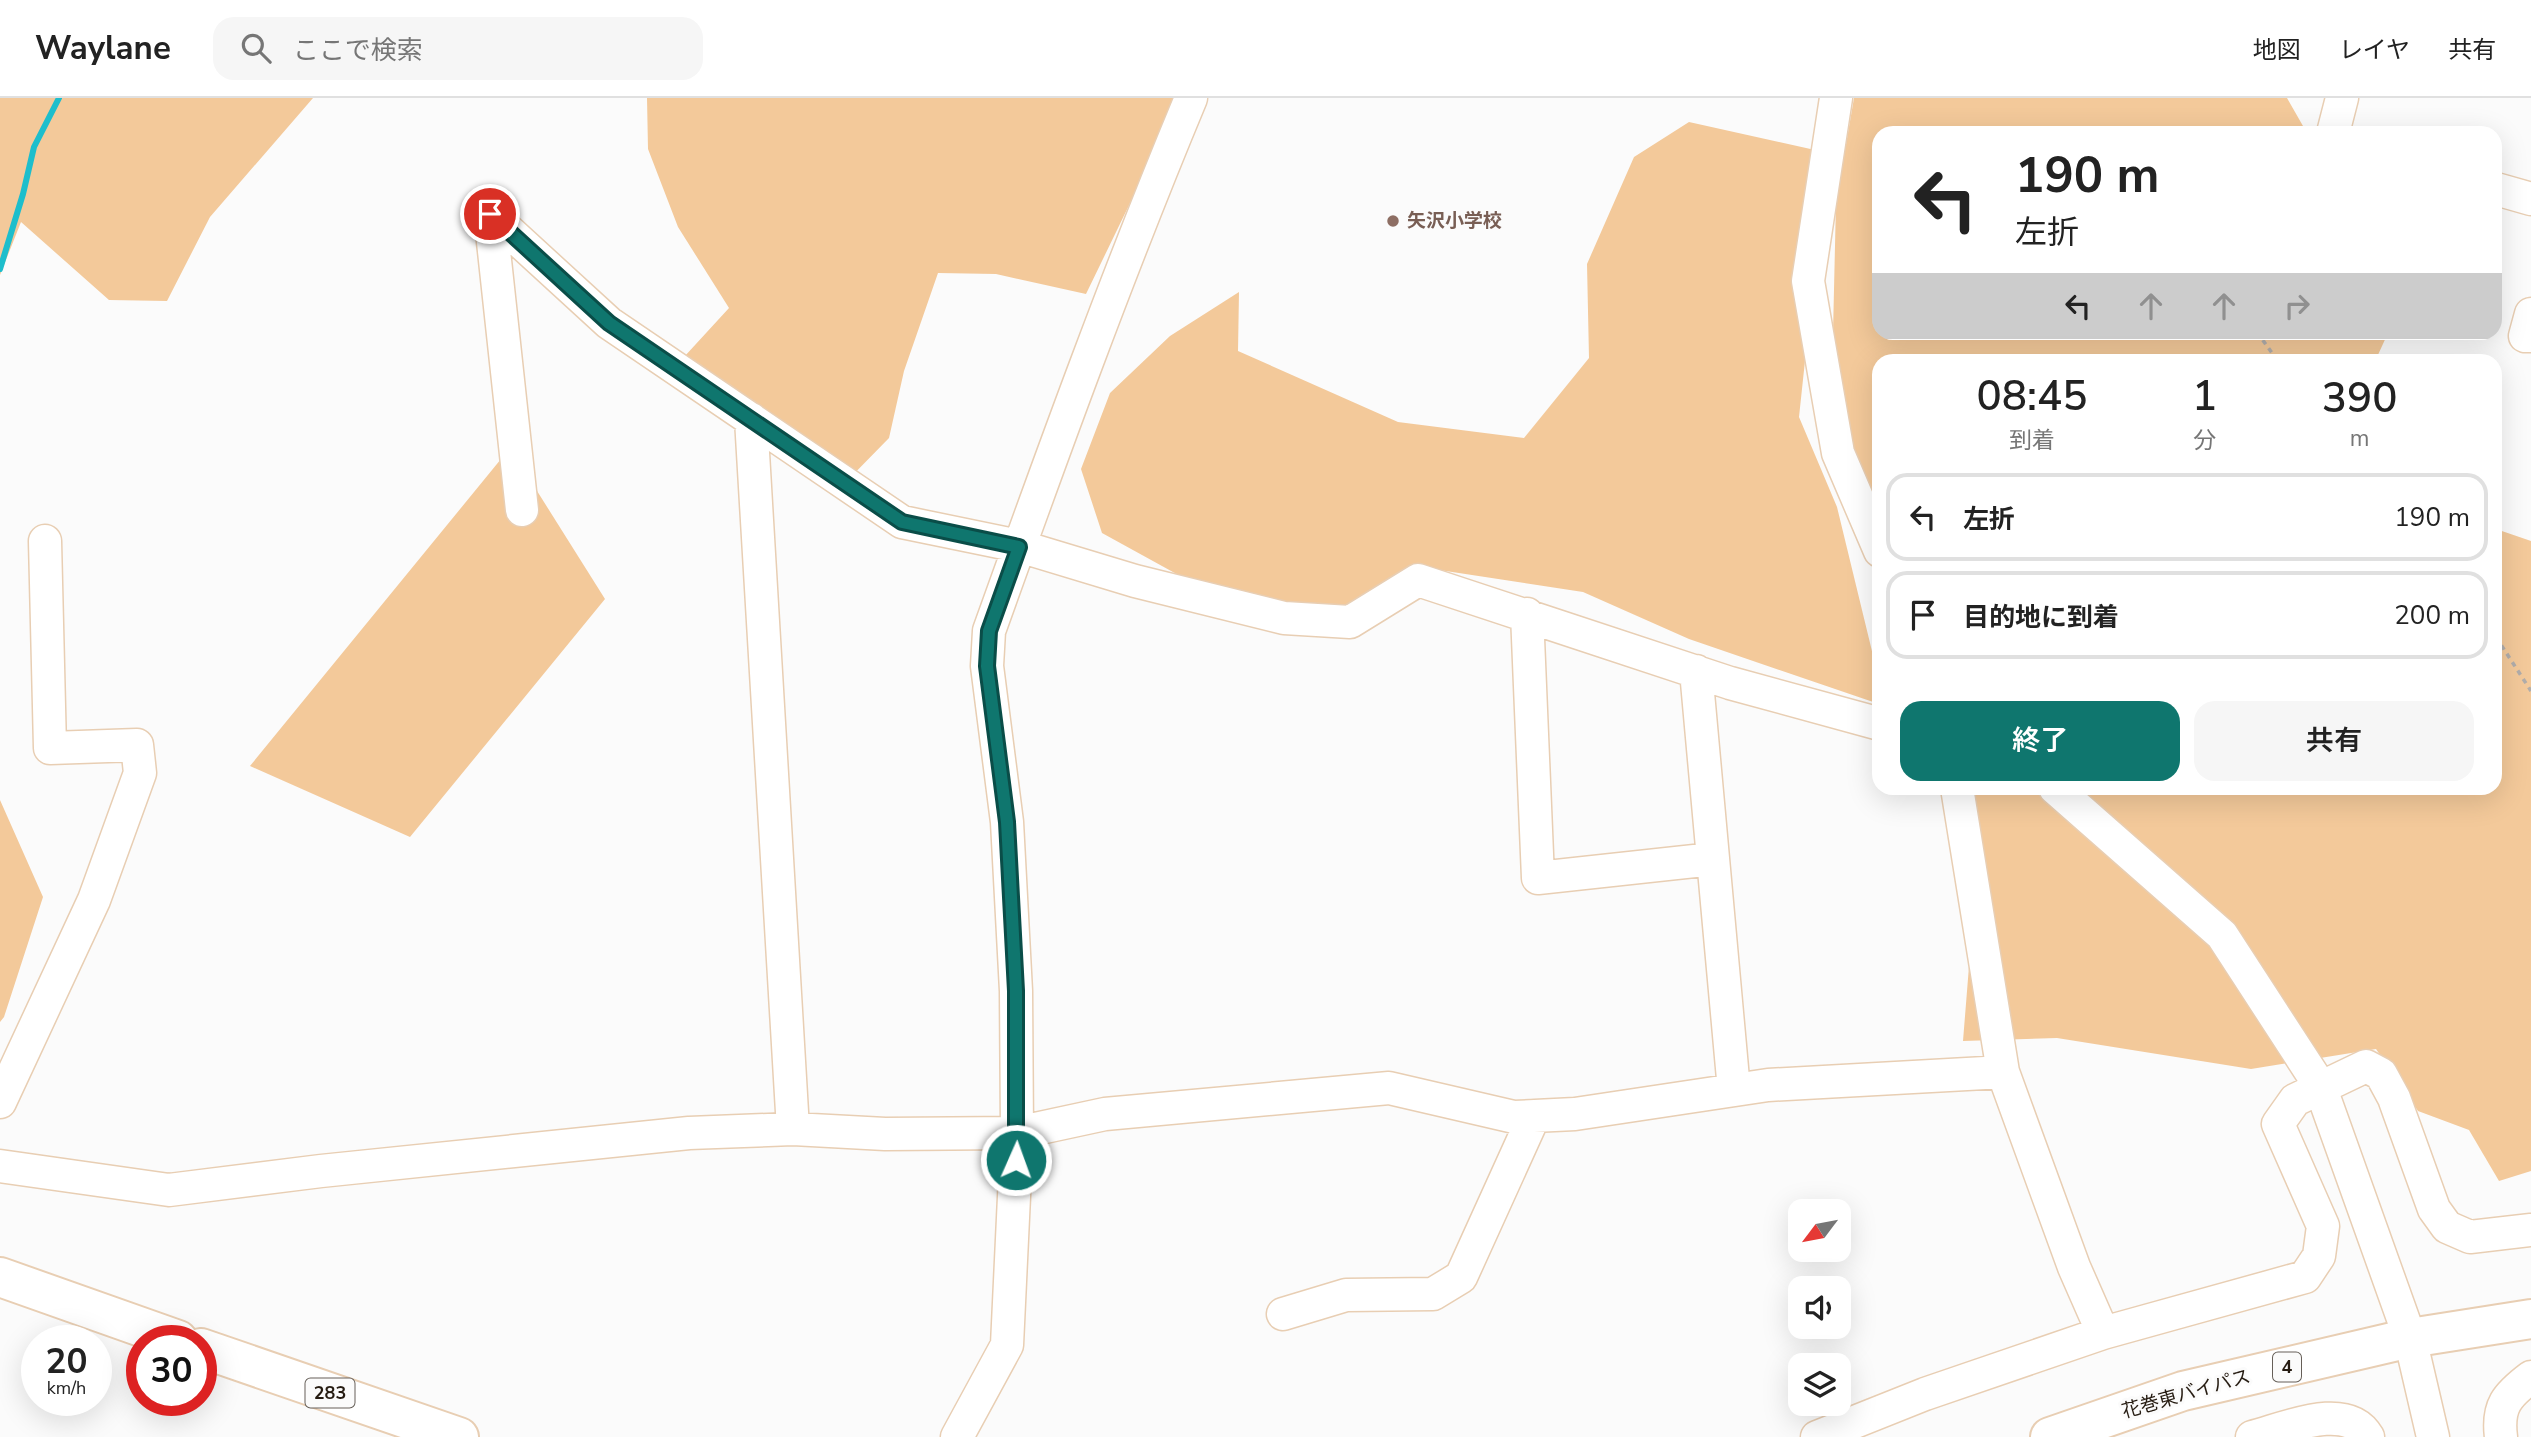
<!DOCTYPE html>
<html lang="ja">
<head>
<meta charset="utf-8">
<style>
	body { margin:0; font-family:"Nunito Sans","Noto Sans JP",sans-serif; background:#f6f6f6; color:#222; height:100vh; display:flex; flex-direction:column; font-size:26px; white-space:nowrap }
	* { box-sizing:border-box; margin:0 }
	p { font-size:23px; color:#767676 }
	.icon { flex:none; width:38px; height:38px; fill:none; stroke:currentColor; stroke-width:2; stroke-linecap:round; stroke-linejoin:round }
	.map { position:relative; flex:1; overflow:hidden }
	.drawer { position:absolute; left:1872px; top:256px; width:630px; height:441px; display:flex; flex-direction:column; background:#fff; border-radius:21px; box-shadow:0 7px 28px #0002 }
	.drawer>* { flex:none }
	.top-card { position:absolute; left:1872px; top:28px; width:630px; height:214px; border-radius:21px; box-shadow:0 7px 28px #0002; background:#fff; color:#222; overflow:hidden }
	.needle { width:46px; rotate:238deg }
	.controls { position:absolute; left:1788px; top:1101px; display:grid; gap:14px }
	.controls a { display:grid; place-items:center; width:63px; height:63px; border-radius:14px; background:#fff; box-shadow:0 7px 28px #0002; font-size:35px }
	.speed { position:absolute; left:21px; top:1227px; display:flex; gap:14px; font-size:35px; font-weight:700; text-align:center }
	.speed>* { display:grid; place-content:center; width:91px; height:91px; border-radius:50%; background:#fff; box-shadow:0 7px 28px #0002; line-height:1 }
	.speed small { font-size:18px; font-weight:400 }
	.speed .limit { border:10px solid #d22; background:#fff; color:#111 }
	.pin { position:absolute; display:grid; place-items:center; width:60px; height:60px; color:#fff; margin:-30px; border:4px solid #fff; border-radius:50%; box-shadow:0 2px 7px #0007 }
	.me { position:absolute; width:77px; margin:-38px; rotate:2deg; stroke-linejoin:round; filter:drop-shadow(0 0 5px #0008) }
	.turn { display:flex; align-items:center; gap:24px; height:147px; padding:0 28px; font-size:32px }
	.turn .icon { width:91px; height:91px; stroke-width:2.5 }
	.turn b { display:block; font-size:49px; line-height:60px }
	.lanes { display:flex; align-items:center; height:66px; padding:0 28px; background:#0003; justify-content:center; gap:35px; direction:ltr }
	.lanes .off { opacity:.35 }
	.eta { display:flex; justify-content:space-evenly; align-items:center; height:119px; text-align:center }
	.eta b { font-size:42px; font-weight:600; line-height:49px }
	.cta { display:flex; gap:14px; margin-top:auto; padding:14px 28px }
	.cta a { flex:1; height:80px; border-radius:21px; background:#0f766e; color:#fff; font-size:28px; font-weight:600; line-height:80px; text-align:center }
	.cta a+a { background:#f6f6f6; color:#222 }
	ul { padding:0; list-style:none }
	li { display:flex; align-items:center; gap:21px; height:88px; margin:0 14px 10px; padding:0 14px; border:4px solid #e0e0e0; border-radius:21px }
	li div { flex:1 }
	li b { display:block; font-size:26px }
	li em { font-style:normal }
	header { display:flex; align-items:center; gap:42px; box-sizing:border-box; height:98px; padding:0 35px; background:#fff; border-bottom:2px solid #e0e0e0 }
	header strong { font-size:33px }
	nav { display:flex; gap:38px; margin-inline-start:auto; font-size:24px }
	.search { width:490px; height:63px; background:#f6f6f6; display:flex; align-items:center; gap:18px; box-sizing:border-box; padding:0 24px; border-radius:21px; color:#767676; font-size:26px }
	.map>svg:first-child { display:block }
	.green { fill:#f3c99a }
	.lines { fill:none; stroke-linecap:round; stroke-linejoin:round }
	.stream { stroke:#1dbecc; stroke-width:6 }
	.minor-casing { stroke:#e8ceb3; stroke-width:35 }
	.highway-casing { stroke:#e8ceb3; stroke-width:42 }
	.path { stroke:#b1adaa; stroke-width:3.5; stroke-dasharray:5 5; stroke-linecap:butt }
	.minor { stroke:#fff; stroke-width:32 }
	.highway { stroke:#fff; stroke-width:38 }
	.route-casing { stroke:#0a4d48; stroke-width:18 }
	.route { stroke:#0f766e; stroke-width:12 }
	.education-dot { fill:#8d6e63; stroke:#fbfbfb; stroke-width:2.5 }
	.labels { text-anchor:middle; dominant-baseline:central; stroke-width:6; stroke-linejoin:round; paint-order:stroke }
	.shield { fill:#fbfbfb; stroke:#665f58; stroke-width:2 }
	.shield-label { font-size:18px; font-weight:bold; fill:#261c12 }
	.education-label { font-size:19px; font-weight:bold; fill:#785e54; stroke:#fbfbfb; text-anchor:start }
	.street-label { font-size:19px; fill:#261c12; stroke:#fbfbfb }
</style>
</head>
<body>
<header>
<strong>Waylane</strong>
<div class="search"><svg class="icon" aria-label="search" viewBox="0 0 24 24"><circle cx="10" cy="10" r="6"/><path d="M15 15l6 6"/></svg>ここで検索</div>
<nav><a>地図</a><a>レイヤ</a><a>共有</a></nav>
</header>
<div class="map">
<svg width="2531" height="1339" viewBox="0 0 2531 1339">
	<rect width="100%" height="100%" fill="#fbfbfb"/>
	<path class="green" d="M0,0H313L210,119L167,203L109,202L21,124L0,177Z
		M647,0H1181L1086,196L996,176L938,175L904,273L889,340L842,388L684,259L729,210L678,129L648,51Z
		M1854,0H2287L2307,35H1880V234L2388,235L2377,259L2378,262H1880L1879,452L1832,279L1836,104Z
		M1689,24L1824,54L1810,216L1799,319L1837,409L1879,582V606L1689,541L1583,494L1413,468L1330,520L1280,533L1102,435L1081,371L1110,295L1170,238L1239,194L1238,253L1398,324L1524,340L1589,260L1587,166L1634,59Z
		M510,350L605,501L410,739L250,668Z
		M2496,431L2531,443V1073L2499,1083L2469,1032L2418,1013L2376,951L2251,971L2057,940L1963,943L1976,781L1948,690H2496Z
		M0,702L43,799L4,919L0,924Z"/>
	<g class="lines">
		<path class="stream" d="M0,171L23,96L34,49L59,0"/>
		<defs>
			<path id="minor" d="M1836,0L1808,183L1838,355L1880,453
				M2333,35L2342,0
				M2496,91L2531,101
				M490,116L609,225L902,424L1019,448L1135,483L1284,520L1350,524L1418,482L1730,585L1880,626
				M490,116L522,412
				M2531,216L2525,238H2531
				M751,321L793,1031
				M1527,516L1538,780L1713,761
				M1696,573L1734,992
				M1957,690L2003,974L2074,1169L2103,1235
				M2055,690L2222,837L2320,988L2410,1240L2433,1339
				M0,1004L94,802L140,675L137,647L50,650L45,443
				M0,1068L169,1092L321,1073L689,1035L793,1031L885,1036L1017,1035L1105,1016L1389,990L1514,1019L1575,1016L1768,987L2003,974
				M1283,1216L1346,1197L1433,1196L1461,1179L1534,1018
				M957,1339L1007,1247L1017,1035L1016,893L1007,724L987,568L989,533C1053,354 1118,175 1191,0
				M1817,1339L1925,1296L2103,1235L2305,1179L2319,1158L2323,1128L2278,1026L2295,1002L2366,968L2381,976L2394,1000L2434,1111L2447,1129L2470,1139L2531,1132
				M2252,1339C2284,1331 2347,1302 2368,1339
				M2501,1339C2497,1308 2507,1297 2531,1279"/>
			<path id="highway" d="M0,1179L178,1242
				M201,1250L459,1339
				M2050,1339L2183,1293L2410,1240L2531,1221"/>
		</defs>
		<use href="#minor" class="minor-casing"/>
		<use href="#highway" class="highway-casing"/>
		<path class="path" d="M2257,234L2277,262
			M2496,539L2531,593"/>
		<use href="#minor" class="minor"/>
		<use href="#highway" class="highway"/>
	</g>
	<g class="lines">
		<defs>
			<path id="route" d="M490,116L609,225L902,424L1019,449L989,533L987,568L1007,724L1016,893V1062"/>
		</defs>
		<use href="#route" class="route-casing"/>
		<use href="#route" class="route"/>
	</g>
	<circle class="education-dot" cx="1393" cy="123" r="7"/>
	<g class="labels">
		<g class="shield">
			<rect x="2273" y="1254.5" width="28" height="29" rx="5"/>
			<rect x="305.5" y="1280.5" width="49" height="29" rx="5"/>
		</g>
		<g class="shield-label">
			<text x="2287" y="1269">4</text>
			<text x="330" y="1295">283</text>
		</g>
		<g class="education-label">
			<text x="1407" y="123">矢沢小学校</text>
		</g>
		<g class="street-label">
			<text transform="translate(2186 1296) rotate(-16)">花巻東バイパス</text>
		</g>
	</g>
</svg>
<div class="controls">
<a><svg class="needle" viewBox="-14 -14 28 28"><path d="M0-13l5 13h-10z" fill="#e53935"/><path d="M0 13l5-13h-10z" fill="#767676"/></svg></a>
<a><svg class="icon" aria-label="sound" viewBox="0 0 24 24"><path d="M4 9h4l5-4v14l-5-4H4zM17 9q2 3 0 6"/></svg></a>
<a><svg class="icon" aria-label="layers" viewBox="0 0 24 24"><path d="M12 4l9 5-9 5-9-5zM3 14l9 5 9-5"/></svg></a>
</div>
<div class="speed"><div>20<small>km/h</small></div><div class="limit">30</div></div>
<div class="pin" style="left:490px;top:116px;background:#d93025"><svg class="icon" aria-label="arrive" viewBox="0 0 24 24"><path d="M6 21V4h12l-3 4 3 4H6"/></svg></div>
<svg class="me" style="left:1016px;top:1062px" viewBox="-20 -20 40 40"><circle r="17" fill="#0f766e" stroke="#fff" stroke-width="3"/><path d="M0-11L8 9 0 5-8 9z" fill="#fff"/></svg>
<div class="top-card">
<div class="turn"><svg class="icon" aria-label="left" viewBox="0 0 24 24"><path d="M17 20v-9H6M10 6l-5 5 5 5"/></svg><div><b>190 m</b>左折</div></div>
<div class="lanes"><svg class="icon" aria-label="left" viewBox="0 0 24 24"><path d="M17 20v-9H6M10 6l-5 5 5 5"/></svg><svg class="icon off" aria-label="ahead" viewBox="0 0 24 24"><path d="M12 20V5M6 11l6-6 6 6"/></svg><svg class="icon off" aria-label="ahead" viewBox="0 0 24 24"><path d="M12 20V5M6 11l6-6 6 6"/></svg><svg class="icon off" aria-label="right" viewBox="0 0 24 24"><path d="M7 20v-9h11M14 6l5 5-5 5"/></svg></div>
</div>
<section class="drawer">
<div class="eta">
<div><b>08:45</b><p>到着</p></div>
<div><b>1</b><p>分</p></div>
<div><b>390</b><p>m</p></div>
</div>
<ul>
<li><svg class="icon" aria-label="left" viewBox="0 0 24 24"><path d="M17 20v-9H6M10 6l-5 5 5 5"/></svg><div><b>左折</b></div><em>190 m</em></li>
<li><svg class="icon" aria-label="arrive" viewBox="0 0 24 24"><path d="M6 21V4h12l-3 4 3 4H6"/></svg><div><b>目的地に到着</b></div><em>200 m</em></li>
</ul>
<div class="cta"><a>終了</a><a>共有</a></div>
</section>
</div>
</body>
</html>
